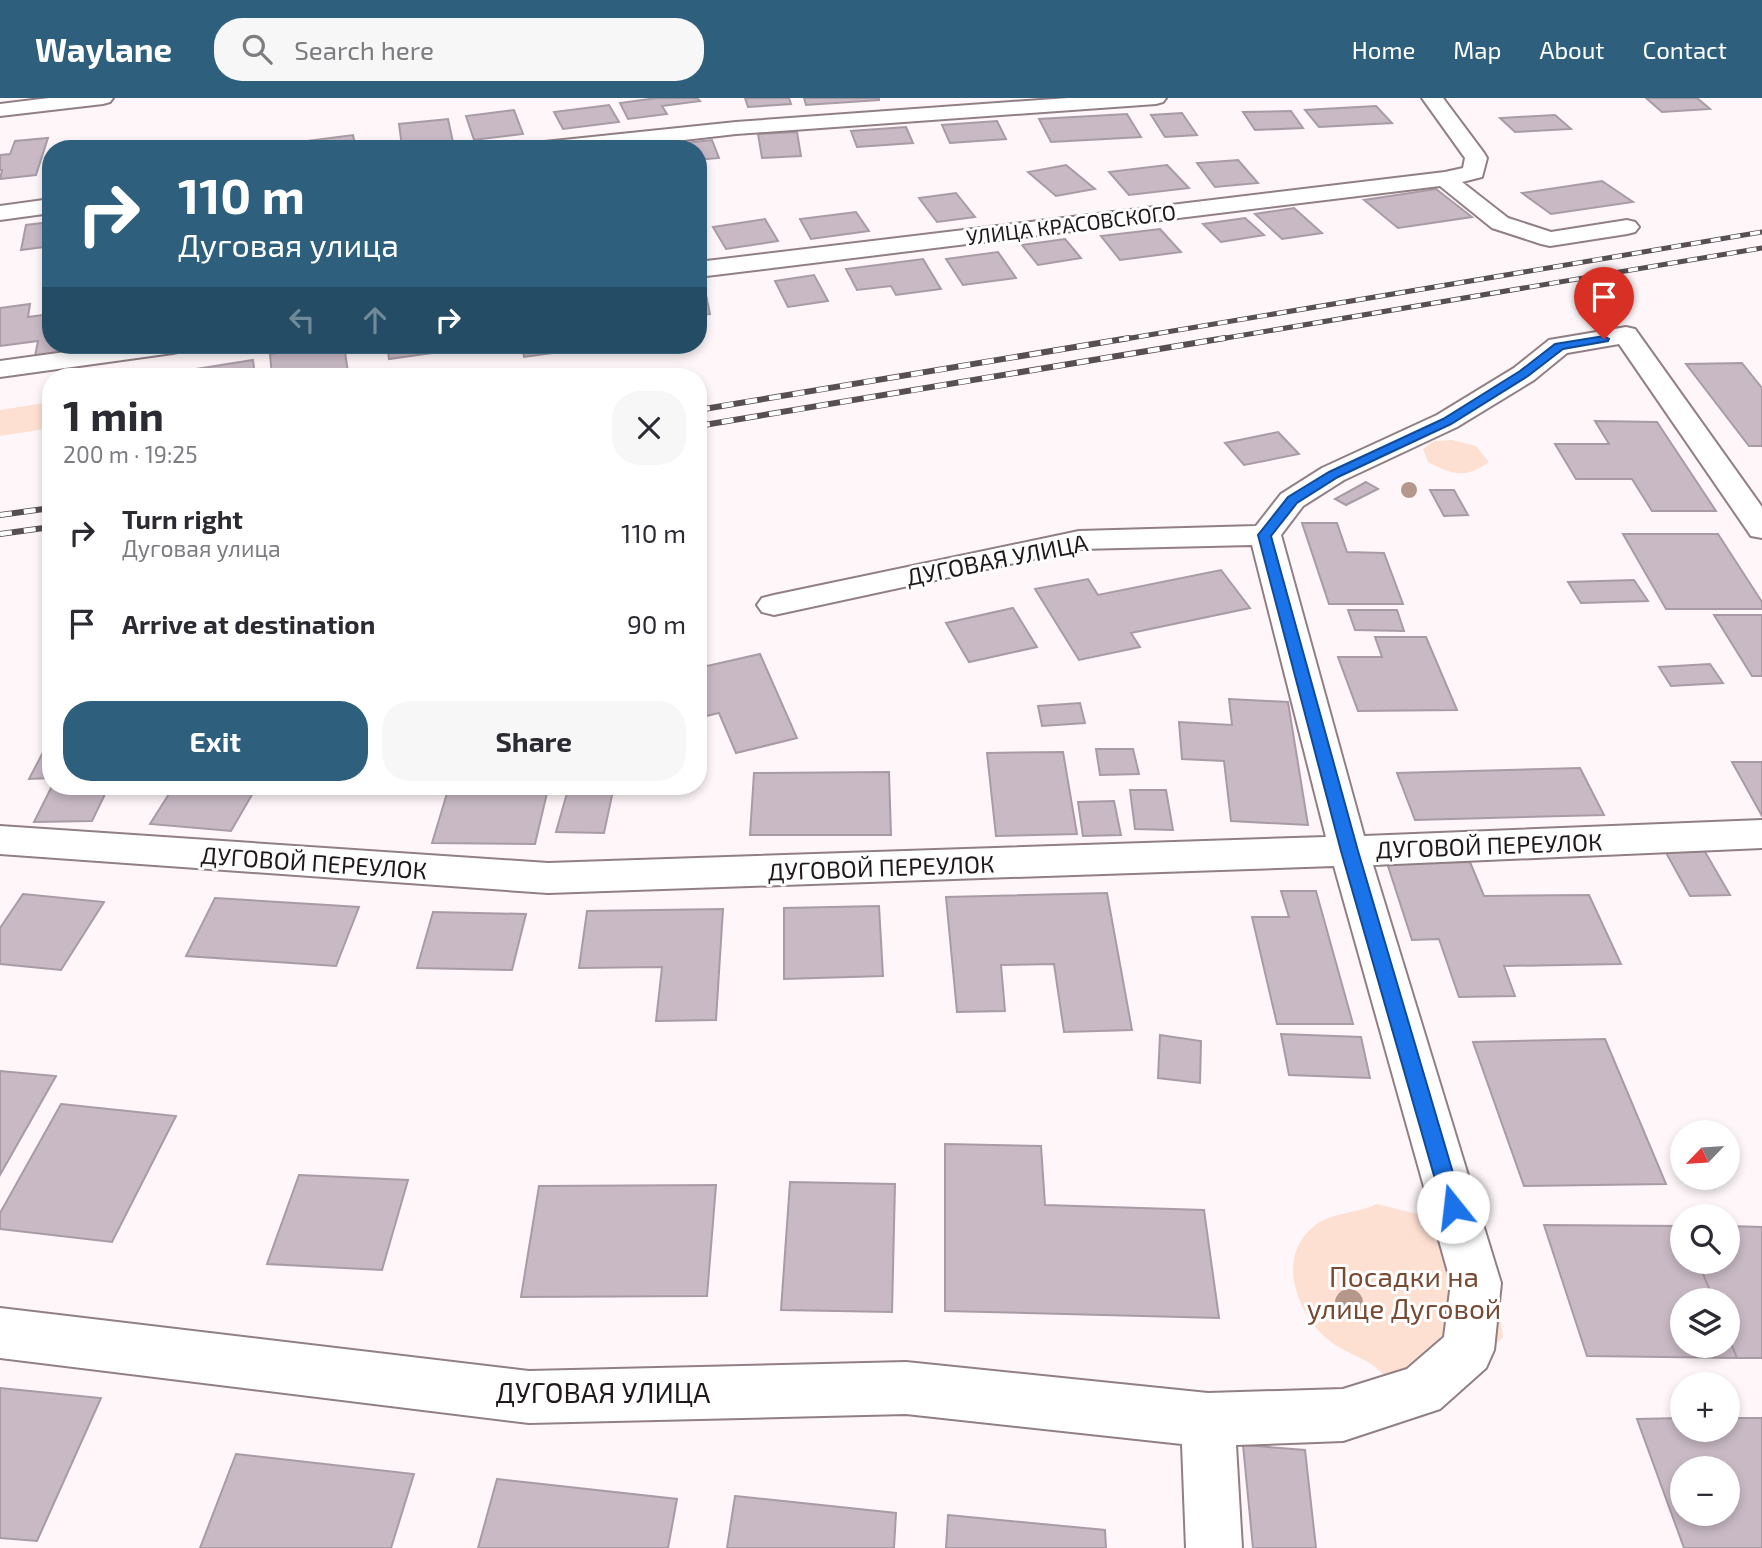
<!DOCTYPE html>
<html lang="en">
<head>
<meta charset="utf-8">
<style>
	body { margin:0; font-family:"Exo 2",sans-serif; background:#f7f7f7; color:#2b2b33; height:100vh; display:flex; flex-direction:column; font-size:26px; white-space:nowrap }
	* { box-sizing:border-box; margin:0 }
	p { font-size:23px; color:#7c7c81 }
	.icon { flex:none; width:38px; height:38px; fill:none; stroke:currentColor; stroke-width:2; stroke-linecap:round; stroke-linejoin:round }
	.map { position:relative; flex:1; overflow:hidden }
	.side { position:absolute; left:42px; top:270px; width:665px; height:427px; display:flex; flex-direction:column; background:#fff; border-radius:28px; box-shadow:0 4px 10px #0003 }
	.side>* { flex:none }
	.guide { position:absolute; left:42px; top:42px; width:665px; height:214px; border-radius:28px; box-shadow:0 4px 10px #0003; background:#2e607d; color:#fff; overflow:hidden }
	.needle { width:46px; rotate:245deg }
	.tools { position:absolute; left:1670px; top:1022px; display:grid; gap:14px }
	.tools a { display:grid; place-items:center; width:70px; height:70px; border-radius:50%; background:#fff; box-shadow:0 4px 10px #0003; font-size:35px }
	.pin { position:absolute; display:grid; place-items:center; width:60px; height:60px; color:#fff; margin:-72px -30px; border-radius:50% 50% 50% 0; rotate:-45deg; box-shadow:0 0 7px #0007 }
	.pin .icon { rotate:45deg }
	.me { position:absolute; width:77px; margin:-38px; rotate:344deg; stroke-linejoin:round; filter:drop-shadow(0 0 5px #0008) }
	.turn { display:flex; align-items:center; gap:24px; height:147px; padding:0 21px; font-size:32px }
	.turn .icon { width:91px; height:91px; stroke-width:2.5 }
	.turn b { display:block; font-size:49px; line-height:60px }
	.lanes { display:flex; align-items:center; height:66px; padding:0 21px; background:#0003; justify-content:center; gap:35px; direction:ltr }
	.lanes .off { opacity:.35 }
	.round { display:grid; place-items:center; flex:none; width:74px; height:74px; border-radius:28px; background:#f7f7f7 }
	.headline { display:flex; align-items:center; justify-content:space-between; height:119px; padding:0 21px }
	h1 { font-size:42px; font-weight:700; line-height:52px }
	.primary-button { display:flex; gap:14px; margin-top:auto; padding:14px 21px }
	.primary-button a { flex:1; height:80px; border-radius:28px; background:#2e607d; color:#fff; font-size:28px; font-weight:700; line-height:80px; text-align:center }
	.primary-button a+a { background:#f7f7f7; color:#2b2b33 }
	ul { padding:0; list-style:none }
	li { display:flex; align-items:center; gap:21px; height:91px; padding:0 21px }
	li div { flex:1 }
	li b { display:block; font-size:26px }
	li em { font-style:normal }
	header { display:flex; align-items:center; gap:42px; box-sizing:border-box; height:98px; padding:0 35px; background:#2e607d; color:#fff }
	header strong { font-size:33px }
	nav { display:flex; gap:38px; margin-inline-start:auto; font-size:24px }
	.search { width:490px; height:63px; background:#f7f7f7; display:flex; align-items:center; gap:18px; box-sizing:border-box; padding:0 24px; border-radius:28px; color:#7c7c81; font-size:26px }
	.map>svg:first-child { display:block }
	.green { fill:#fee0d2 }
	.building { fill:#c8b9c5; stroke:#a99ba6; stroke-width:2; fill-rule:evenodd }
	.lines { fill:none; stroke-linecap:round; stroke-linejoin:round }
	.street-casing { stroke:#917f84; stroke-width:4 }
	.street { fill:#fff; fill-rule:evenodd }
	.rail-far1-casing { stroke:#574f51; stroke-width:5 }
	.rail-casing { stroke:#574f51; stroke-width:6 }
	.rail-far1 { stroke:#fff; stroke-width:3.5; stroke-dasharray:10; stroke-linecap:butt }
	.rail { stroke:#fff; stroke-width:4.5; stroke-dasharray:12; stroke-linecap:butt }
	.tree { fill:#b5978c }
	.route { fill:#1a73e8; stroke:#114b97; stroke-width:2 }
	.labels { text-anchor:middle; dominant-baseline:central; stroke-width:6; stroke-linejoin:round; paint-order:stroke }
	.far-street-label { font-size:21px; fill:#20191b; stroke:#fff }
	.street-label { font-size:24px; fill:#20191b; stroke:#fff }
	.near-park-label { font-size:28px; fill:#794a33; stroke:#fff }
	.near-street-label { font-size:28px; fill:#20191b; stroke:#fff }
</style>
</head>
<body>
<header>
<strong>Waylane</strong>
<div class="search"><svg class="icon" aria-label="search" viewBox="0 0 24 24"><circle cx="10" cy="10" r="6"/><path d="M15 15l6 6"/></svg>Search here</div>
<nav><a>Home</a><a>Map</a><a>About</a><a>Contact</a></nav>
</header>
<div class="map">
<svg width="1762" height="1450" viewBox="0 0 1762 1450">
	<rect width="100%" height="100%" fill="#fef6f8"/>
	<path class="green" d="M51,304V330L0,338V312Z
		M1452,342L1476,348L1489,364C1465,381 1453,377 1428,364L1423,351L1434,343Z
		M1377,1106L1444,1123L1494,1175L1503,1239L1462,1283C1444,1282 1408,1285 1392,1281C1383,1278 1375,1267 1366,1263C1351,1255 1337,1250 1325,1239C1296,1212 1277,1160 1312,1130C1329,1114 1356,1116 1377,1106Z"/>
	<path class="building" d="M657,0H697L700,3L662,8L667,16L628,21L620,5Z
		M745,0H789L791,6L748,9Z
		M804,0H879V2L806,7Z
		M1646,0H1697L1710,11L1662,14Z
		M609,7L619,24L563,31L554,14Z
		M1376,8L1392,25L1319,29L1305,12Z
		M514,12L523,36L474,42L466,18Z
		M1291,13L1303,30L1255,32L1243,14Z
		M1182,15L1197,37L1165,39L1151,17Z
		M1127,16L1141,39L1051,44L1039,21Z
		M1555,17L1571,31L1515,34L1500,20Z
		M448,21L453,44L402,49L399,26Z
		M997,23L1006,41L950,45L942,27Z
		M906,29L913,45L857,49L851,33Z
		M797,34L801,58L762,60L758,36Z
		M353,37L356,51H307L306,43Z
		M48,40L36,77L0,81L2,72H0V57L10,56L15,43Z
		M712,42L719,60L698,62V51H658L657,48Z
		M288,45L290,51L250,50Z
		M1238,62L1258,85L1215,89L1197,65Z
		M1066,67L1095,91L1056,98L1028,74Z
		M1167,67L1189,90L1129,97L1109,74Z
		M1602,83L1633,104L1551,116L1522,95Z
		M1436,91L1472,119L1398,130L1364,102Z
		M956,95L975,119L937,124L919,100Z
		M1294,110L1322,135L1282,141L1255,116Z
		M856,114L869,133L811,141L800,121Z
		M1245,120L1264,137L1221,144L1203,126Z
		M765,121L778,143L726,151L713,129Z
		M51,124V148L21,152L26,127Z
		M1160,131L1181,154L1120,162L1101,138Z
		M1065,141L1081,160L1038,167L1022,147Z
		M998,154L1016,180L963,187L946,161Z
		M923,161L941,191L896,197L891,188L857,192L846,171Z
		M814,177L828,203L788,209L775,183Z
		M706,197L710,216L698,217V198Z
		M30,206L28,219L51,216V247H77V252L35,258L38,243L0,248V210Z
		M331,247H344L348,274L317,278H272L270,256Z
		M387,247H461V251L389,261Z
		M473,247H566L568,253L524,259L522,247L475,253Z
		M253,262L255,278H152Z
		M1742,265L1762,290V348H1749L1686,266Z
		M1595,323L1657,324L1716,413H1652L1632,381H1576L1555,346H1609Z
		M1278,334L1299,356L1244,367L1225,345Z
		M1366,384L1378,391L1346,407L1335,401Z
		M1430,392H1454L1468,417L1444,418Z
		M1302,425H1337L1347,454L1384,455L1403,506H1329Z
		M1623,436H1718L1762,504V511H1666Z
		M1221,472L1250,510L1131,535L1140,549L1079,562L1035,491L1088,481L1098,497Z
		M1634,482L1648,503L1581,505L1568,484Z
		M1013,510L1037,549L969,564L946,525Z
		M1348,512H1397L1404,533L1355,532Z
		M1714,517H1762V578H1752Z
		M1375,539H1426L1457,612L1358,613L1338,559H1382Z
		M760,556L797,640L736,655L719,615L698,620V570Z
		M1710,566L1723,585L1671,588L1659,569Z
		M1229,601L1288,604L1308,727L1231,723L1224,663L1182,661L1179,624L1232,627Z
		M1080,605L1085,625L1042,628L1038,608Z
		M51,639V680L29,681Z
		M1096,651H1133L1139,676L1100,677Z
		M1063,654L1077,736L996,738L987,655Z
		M1732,664H1762V718Z
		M1580,670L1604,717L1415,722L1397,675Z
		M889,674L891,737H750L754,675Z
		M52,688H109L92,723L34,724Z
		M174,688H257L231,733L150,726Z
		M569,688H614L604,735L556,734Z
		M448,692L547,695L535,746L432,745Z
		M1130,692H1166L1173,732L1135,731Z
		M1114,703L1121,737L1083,738L1078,704Z
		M1704,752L1730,797L1690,798L1665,753Z
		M1470,764L1484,798L1589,797L1621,866L1504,868L1515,898L1459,899L1439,841L1412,842L1387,765Z
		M1281,793H1316L1353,926H1277L1252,819H1289Z
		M1107,795L1132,932L1064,934L1054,866L1001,867L1005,913L957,914L946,799Z
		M23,796L104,804L61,872L0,866V830Z
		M215,800L359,809L336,868L186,858Z
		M879,808L883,878L784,881V810Z
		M723,811L716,922L656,923L662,869L579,870L587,813Z
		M433,814L526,816L512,872L417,870Z
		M1281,936L1361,939L1370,980L1289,977Z
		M1160,937L1201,943L1200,985L1158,980Z
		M1605,941L1666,1086L1524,1088L1473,944Z
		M0,973L56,978L0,1077Z
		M61,1006L176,1018L112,1144L0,1131V1115Z
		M945,1046L1041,1048L1045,1107L1204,1112L1219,1220L945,1213Z
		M299,1077L408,1082L382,1172L267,1166Z
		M790,1084L895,1086L892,1214L781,1212Z
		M716,1087L707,1198L521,1199L539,1088Z
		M1544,1127L1682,1128V1164H1698L1714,1202H1682V1248H1727V1236L1737,1260L1587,1258Z
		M1727,1128L1762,1129V1260H1737L1727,1236V1202H1714L1698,1164H1727Z
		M0,1290L101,1300L37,1443L0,1440Z
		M1682,1320V1332H1727V1320H1762V1450H1684L1637,1321ZM1682,1370H1727V1416H1682Z
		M1243,1347L1305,1352L1316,1450H1253Z
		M236,1356L414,1376L391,1450H200Z
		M497,1381L677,1401L668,1450H478Z
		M735,1398L896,1415L894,1450H727Z
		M948,1417L1105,1432L1106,1450H946Z"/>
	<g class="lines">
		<defs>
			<path id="street" d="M49,0H113L110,4L103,6L0,18V6Z
				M1068,0H1166L1163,4L1156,6L736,36L606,51H533L536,46L544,44L736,24Z
				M1422,0H1443L1484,55L1487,60L1482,79L1462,84L1508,120L1551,134L1627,122L1635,124L1639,129L1635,134L1627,136L1550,148L1541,146L1492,130L1440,88L698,179V164L1445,74L1463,70L1465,60Z
				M51,101V115L0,122V108Z
				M1626,229L1635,231L1762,409V440L1751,438L1619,246L1567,255L1534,282L1457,329L1344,382L1303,408L1281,437L1364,738L1762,722V750L1373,767L1501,1185L1494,1252L1486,1270L1440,1311L1343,1343L1236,1347L1242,1450H1186L1182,1346L906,1316L529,1325L0,1260V1210L529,1273L906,1264L1208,1295L1343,1291L1407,1271L1444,1239L1451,1185L1334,768L548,795L0,756V728L548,765L1326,739L1252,447L1079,451L774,517L762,514L757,507L762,500L774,497L1079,433L1256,428L1281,396L1322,370L1437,317L1514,270L1549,242Z
				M116,247H186L182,253L173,255L0,279V263Z"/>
		</defs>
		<use href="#street" class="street-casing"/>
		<use href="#street" class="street"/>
		<defs>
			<path id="rail-far1" d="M1119,242L1762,134
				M1214,242L1762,150"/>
			<path id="rail" d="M698,312L1129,240
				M698,328L1225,240
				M0,417L51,410
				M0,436L51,429"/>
		</defs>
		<use href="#rail-far1" class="rail-far1-casing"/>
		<use href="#rail" class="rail-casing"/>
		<use href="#rail-far1" class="rail-far1"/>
		<use href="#rail" class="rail"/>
	</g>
	<g class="tree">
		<circle cx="1409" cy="392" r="8"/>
		<circle cx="1349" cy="1205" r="14"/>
	</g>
	<path class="route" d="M1604,238L1609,241L1608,243L1563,251L1528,278L1451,326L1338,379L1297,405L1271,438L1358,753L1463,1109L1460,1115L1453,1118L1446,1115L1443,1109L1341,753L1258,437L1288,399L1329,374L1443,321L1520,273L1555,246Z"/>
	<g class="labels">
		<g class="far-street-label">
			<text transform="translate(1071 126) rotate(-7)">УЛИЦА КРАСОВСКОГО</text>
		</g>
		<g class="street-label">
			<text transform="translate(997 461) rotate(-11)">ДУГОВАЯ УЛИЦА</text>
			<text transform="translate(1489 747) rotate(-2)">ДУГОВОЙ ПЕРЕУЛОК</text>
			<text transform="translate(314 764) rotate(4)">ДУГОВОЙ ПЕРЕУЛОК</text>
			<text transform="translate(881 769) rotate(-2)">ДУГОВОЙ ПЕРЕУЛОК</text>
		</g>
		<g class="near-park-label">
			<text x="1404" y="1178">Посадки на<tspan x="1404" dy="32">улице Дуговой</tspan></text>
		</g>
		<g class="near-street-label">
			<text x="603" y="1294">ДУГОВАЯ УЛИЦА</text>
		</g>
	</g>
</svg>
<div class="tools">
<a><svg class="needle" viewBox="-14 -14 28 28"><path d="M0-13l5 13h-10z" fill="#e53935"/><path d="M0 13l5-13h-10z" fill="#7c7c81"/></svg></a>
<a><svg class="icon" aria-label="search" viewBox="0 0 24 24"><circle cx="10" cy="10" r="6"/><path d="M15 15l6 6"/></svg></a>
<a><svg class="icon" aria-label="layers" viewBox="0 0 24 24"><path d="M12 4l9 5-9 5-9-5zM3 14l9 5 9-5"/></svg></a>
<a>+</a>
<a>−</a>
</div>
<div class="pin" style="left:1604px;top:241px;background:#d93025"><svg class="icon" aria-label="arrive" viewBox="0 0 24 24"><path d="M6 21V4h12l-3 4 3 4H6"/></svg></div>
<svg class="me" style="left:1453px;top:1109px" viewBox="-20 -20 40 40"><circle r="19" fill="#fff"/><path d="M0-13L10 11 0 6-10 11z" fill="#1a73e8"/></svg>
<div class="guide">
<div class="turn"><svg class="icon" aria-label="right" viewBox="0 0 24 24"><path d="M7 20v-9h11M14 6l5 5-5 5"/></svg><div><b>110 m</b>Дуговая улица</div></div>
<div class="lanes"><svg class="icon off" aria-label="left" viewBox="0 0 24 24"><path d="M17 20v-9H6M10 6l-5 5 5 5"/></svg><svg class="icon off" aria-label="ahead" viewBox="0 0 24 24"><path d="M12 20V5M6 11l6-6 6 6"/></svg><svg class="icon" aria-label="right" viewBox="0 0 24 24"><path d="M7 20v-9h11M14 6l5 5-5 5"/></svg></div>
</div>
<section class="side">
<div class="headline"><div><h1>1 min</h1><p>200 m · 19:25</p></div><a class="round"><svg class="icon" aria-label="close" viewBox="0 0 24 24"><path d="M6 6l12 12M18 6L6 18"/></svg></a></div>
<ul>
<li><svg class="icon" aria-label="right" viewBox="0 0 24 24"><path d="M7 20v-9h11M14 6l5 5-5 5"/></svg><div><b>Turn right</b><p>Дуговая улица</p></div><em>110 m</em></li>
<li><svg class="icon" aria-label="arrive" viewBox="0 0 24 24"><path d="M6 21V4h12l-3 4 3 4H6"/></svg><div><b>Arrive at destination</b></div><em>90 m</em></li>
</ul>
<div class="primary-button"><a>Exit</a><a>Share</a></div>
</section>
</div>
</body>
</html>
